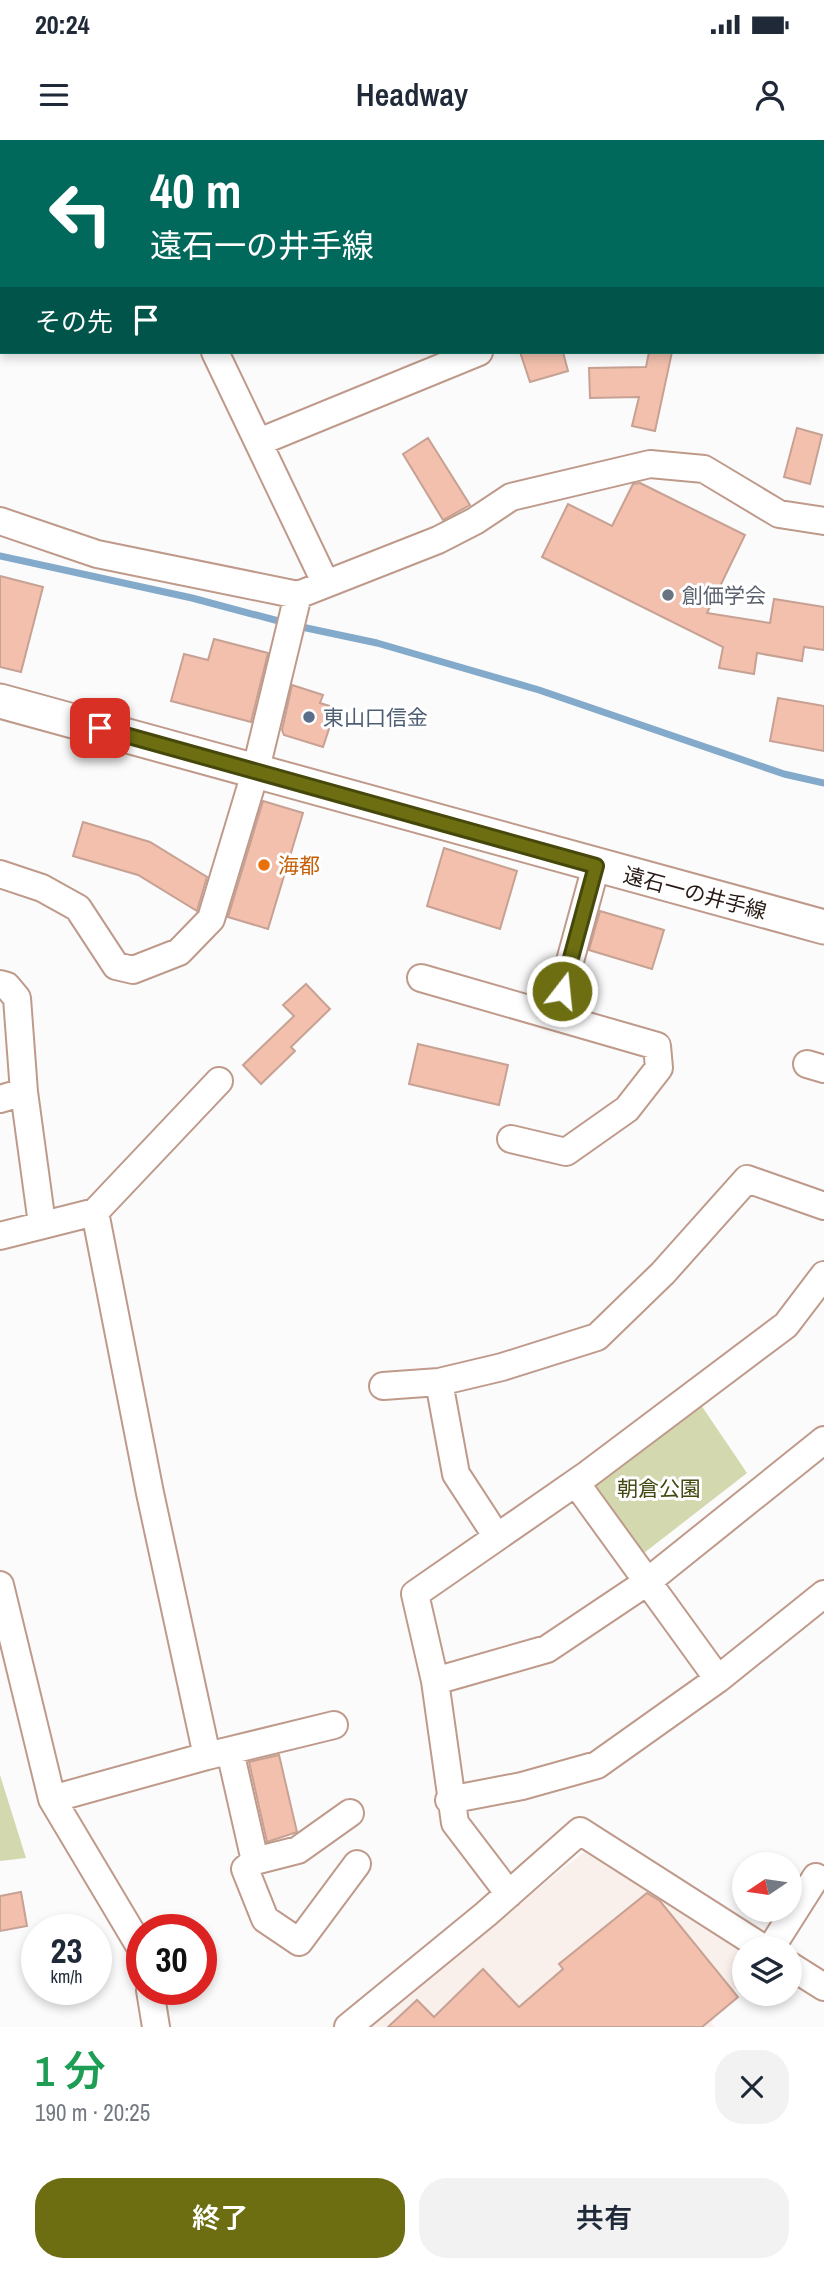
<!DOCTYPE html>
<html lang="ja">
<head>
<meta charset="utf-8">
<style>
	body { margin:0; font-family:"Archivo Narrow","Noto Sans JP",sans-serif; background:#f2f2f3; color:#1f2937; height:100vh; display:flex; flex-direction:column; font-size:26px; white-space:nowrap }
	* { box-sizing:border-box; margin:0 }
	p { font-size:23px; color:#747a83 }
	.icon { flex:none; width:38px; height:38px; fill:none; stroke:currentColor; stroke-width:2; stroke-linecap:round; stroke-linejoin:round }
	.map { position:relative; height:1887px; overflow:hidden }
	.panel { display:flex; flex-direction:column; background:#fff; flex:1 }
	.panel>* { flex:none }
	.hud { position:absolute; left:0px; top:0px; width:824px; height:214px; box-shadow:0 4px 10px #0003; background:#00695c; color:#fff; overflow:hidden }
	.needle { width:46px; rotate:257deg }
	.buttons { position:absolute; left:732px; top:1712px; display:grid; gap:14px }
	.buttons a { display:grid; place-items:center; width:70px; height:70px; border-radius:50%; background:#fff; box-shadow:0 4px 10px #0003; font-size:35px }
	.speed { position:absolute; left:21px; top:1774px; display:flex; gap:14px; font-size:35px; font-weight:700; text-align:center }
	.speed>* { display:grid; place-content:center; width:91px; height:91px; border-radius:50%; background:#fff; box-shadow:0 4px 10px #0003; line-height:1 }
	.speed small { font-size:18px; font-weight:400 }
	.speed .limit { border:10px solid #d22; background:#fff; color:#111 }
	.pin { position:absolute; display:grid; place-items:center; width:60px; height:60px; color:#fff; margin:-30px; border-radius:14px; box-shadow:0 4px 10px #0006 }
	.me { position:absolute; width:77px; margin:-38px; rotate:16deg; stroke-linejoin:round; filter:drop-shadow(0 0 5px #0008) }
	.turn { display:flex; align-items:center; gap:24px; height:147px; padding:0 35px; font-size:32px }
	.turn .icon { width:91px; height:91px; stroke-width:2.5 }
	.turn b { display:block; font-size:49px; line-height:60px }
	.then { display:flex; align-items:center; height:66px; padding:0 35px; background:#0003; gap:14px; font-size:26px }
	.round { display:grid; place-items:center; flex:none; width:74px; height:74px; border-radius:28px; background:#f2f2f3 }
	.head { display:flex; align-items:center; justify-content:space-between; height:119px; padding:0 35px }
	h1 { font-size:42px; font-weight:600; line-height:52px; color:#1e9e55 }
	.primary-button { display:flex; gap:14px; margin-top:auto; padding:14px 35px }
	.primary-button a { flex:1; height:80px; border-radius:28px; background:#6c6e11; color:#fff; font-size:28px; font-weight:600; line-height:80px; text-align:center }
	.primary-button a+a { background:#f2f2f3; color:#1f2937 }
	.status { display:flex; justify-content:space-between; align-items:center; height:49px; padding:0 35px; background:#fff; direction:ltr }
	.status svg { height:19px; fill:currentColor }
	header { display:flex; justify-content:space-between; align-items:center; height:91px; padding:0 35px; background:#fff; font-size:32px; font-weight:600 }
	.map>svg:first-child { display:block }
	.built { fill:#f9efeb }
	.green { fill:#d4d8af }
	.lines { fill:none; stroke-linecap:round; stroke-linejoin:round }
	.stream { stroke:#83aaca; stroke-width:7 }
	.building { fill:#f2c0ad; stroke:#c7a193; stroke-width:2 }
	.minor-casing { stroke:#bf9a8b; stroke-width:30 }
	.tertiary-casing { stroke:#bf9a8b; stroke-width:37 }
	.minor { stroke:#fff; stroke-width:26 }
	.tertiary { stroke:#fff; stroke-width:33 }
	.route-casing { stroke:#46480b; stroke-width:18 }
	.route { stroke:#6c6e11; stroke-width:12 }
	.worship-dot { fill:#6b7280; stroke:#fff; stroke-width:2.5 }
	.service-dot { fill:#5c6f8a; stroke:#fff; stroke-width:2.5 }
	.food-dot { fill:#e8710a; stroke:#fff; stroke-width:2.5 }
	.labels { text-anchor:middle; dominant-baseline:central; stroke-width:6; stroke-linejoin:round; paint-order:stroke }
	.worship-label { font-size:21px; fill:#5b616d; stroke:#fff; text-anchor:start }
	.service-label { font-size:21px; fill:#4e5e75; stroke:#fff; text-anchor:start }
	.food-label { font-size:21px; fill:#c56008; stroke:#fff; text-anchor:start }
	.street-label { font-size:21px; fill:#271914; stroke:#fff }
	.park-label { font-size:21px; fill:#454912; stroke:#fff }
</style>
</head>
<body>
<div class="status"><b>20:24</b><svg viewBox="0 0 49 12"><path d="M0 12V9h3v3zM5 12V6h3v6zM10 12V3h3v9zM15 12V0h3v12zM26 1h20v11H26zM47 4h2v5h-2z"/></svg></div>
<header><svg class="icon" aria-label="menu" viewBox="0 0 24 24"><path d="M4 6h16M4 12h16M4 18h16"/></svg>Headway<svg class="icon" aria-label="person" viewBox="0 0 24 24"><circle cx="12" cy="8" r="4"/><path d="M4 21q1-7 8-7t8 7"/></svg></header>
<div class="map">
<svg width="824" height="1887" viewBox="0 0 824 1887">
	<rect width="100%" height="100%" fill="#fbfbfb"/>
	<path class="built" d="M584,1712L744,1811V1837L711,1883L715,1887H363Z"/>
	<path class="green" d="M701,1265L747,1333L644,1413L593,1344Z
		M0,1635L26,1718L0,1721Z"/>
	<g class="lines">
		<path class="stream" d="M0,416L192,458L286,483
			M297,486L377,503L539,550L784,634L824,643"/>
	</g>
	<path class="building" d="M520,212H563L568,231L530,242Z
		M649,212H672L655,291L632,286L639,257L590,258L589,228L646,227Z
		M797,288L822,295L810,344L784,337Z
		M428,298L470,365L443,380L403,314Z
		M640,343L745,395L707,473L770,483L774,459L824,467V510L804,507L802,521L757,513L754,534L719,528L723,507L542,417L568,364L612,386L633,344Z
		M0,436L43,447L21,532L0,527Z
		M214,499L268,513L251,582L171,561L184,514L208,520Z
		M292,545L323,555L320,563L336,568L323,607L284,595L282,590Z
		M778,558L824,566V611L770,601Z
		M263,661L303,673L268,789L228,777Z
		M83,682L150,702L207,737L197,771L138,735L73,716Z
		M444,708L517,731L500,789L427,766Z
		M600,771L664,790L652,829L589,810Z
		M306,844L330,869L291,907L295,911L261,944L243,925L294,876L283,865Z
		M418,904L508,925L499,965L409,944Z
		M279,1615L297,1692L267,1702L249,1622Z
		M21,1752L27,1786L0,1791V1756Z
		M647,1753L660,1761L738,1857L702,1887H388L417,1860L434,1877L483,1829L519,1867L563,1829L559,1824Z"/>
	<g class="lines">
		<defs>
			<path id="minor" d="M418,0L419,2
				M674,0L675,2
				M296,2L299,0
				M544,2L547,0
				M215,212L325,442
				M259,302L479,212
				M0,381L97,414L298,455L438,400L475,381L511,357L650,324L704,329L779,374L824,381
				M0,734L42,748L78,768L116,826L133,830L179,812L211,779L255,633L298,455
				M421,838L657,906L659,928L627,969L566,1012L511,999
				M0,844L7,846L17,858L24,952L42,1084
				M555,876L596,726
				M807,924L824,929
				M0,959L24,952
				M0,1096L95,1072L219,941
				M439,1242L456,1334L497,1397
				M383,1246L439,1242L502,1227L597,1197L663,1133L747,1039L824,1066
				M576,1343L718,1539
				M0,1445L52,1659L142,1810
				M435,1541L547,1509L647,1442L824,1300
				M230,1611L255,1721
				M207,1616L334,1585
				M52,1659L207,1616L150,1353L95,1072
				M449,1660L522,1646L597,1625L718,1539L824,1454
				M350,1673L298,1710L255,1721L245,1729L265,1779L299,1802L357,1724
				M509,1754L455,1683L435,1541L415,1454L588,1334L786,1185L824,1135
				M771,1808L816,1737
				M789,1825L824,1847
				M150,1850L156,1887
				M348,1887L486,1774L580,1691L763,1808"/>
			<path id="tertiary" d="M0,561L824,787"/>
		</defs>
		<use href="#minor" class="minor-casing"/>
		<use href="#tertiary" class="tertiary-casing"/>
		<use href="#minor" class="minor"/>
		<use href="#tertiary" class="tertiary"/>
	</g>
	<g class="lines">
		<defs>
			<path id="route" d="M100,588L596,726L562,851"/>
		</defs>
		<use href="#route" class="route-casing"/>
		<use href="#route" class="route"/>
	</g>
	<circle class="worship-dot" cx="668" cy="455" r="7"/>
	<circle class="service-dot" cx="309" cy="577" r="7"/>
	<circle class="food-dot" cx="264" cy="725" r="7"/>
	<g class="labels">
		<g class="worship-label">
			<text x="682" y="455">創価学会</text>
		</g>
		<g class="service-label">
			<text x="323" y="577">東山口信金</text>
		</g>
		<g class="food-label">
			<text x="278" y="725">海都</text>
		</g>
		<g class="street-label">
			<text transform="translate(695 753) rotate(15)">遠石一の井手線</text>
		</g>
		<g class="park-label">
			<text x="659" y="1348">朝倉公園</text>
		</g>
	</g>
</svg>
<div class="buttons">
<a><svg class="needle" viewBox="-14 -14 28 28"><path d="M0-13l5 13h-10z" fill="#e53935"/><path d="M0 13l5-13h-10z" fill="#747a83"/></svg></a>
<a><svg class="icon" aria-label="layers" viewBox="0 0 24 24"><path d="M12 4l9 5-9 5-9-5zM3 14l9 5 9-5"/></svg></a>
</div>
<div class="speed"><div>23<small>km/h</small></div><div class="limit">30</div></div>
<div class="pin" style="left:100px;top:588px;background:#d93025"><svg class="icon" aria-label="arrive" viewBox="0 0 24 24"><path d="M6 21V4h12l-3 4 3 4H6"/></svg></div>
<svg class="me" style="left:562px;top:851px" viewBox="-20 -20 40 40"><circle r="17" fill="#6c6e11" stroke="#fff" stroke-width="3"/><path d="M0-11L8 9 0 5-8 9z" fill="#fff"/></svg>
<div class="hud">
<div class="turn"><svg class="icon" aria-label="left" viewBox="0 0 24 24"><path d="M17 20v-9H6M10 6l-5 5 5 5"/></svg><div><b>40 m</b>遠石一の井手線</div></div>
<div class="then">その先<svg class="icon" aria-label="arrive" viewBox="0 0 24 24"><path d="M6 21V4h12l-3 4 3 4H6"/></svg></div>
</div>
</div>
<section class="panel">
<div class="head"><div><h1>1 分</h1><p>190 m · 20:25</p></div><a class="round"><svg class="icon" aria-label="close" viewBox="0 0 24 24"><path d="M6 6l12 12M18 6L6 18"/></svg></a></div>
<div class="primary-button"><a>終了</a><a>共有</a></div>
</section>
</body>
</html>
